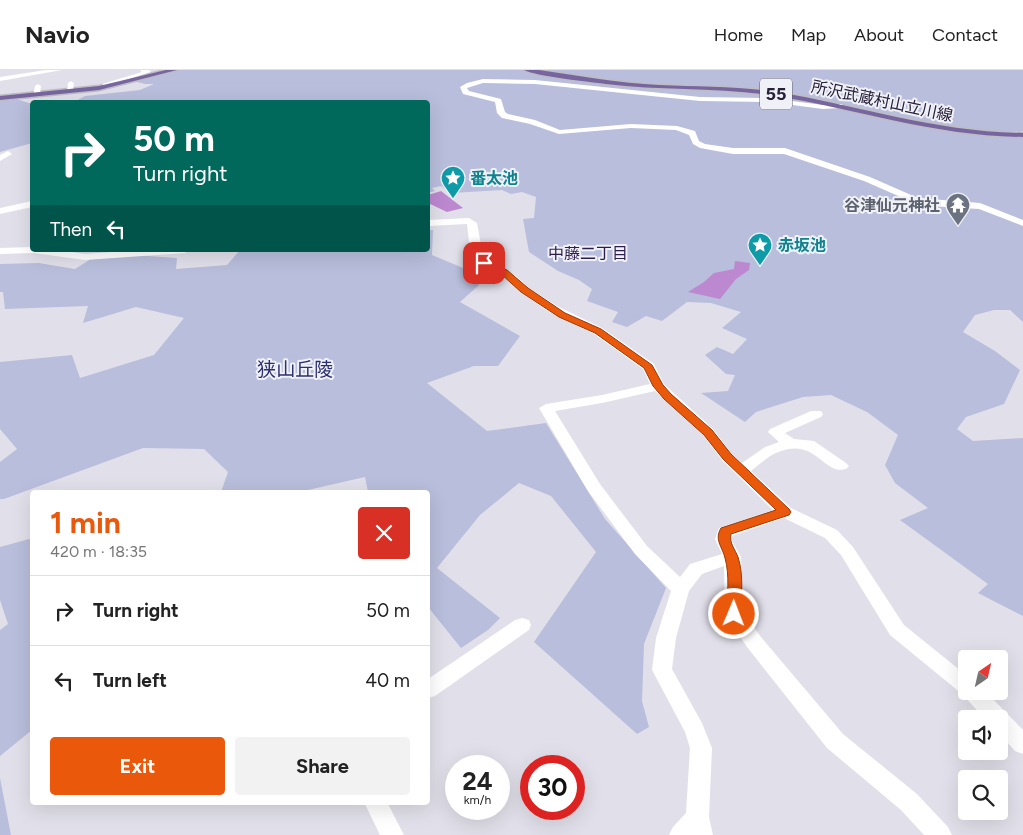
<!DOCTYPE html>
<html lang="en">
<head>
<meta charset="utf-8">
<style>
	body { margin:0; font-family:Figtree,"Noto Sans JP",sans-serif; background:#f2f2f2; color:#222; height:100vh; display:flex; flex-direction:column; font-size:19px; white-space:nowrap }
	* { box-sizing:border-box; margin:0 }
	p { font-size:16px; color:#767676 }
	.icon { flex:none; width:28px; height:28px; fill:none; stroke:currentColor; stroke-width:2; stroke-linecap:round; stroke-linejoin:round }
	.map { position:relative; flex:1; overflow:hidden }
	.details { position:absolute; left:30px; top:420px; width:400px; height:315px; display:flex; flex-direction:column; background:#fff; border-radius:5px; box-shadow:0 5px 20px #0002 }
	.details>* { flex:none }
	.banner { position:absolute; left:30px; top:30px; width:400px; height:152px; border-radius:5px; box-shadow:0 5px 20px #0002; background:#00695c; color:#fff; overflow:hidden }
	.needle { width:32px; rotate:34deg }
	.fabs { position:absolute; left:958px; top:580px; display:grid; gap:10px }
	.fabs a { display:grid; place-items:center; width:50px; height:50px; border-radius:5px; background:#fff; box-shadow:0 5px 20px #0002; font-size:25px }
	.speed { position:absolute; left:445px; top:685px; display:flex; gap:10px; font-size:25px; font-weight:700; text-align:center }
	.speed>* { display:grid; place-content:center; width:65px; height:65px; border-radius:50%; background:#fff; box-shadow:0 5px 20px #0002; line-height:1 }
	.speed small { font-size:12px; font-weight:400 }
	.speed .limit { border:8px solid #d22; background:#fff; color:#111 }
	.pin { position:absolute; display:grid; place-items:center; width:42px; height:42px; color:#fff; margin:-21px; border-radius:10px; box-shadow:0 2px 8px #0006 }
	.me { position:absolute; width:55px; margin:-28px; rotate:1deg; stroke-linejoin:round; filter:drop-shadow(0 0 4px #0008) }
	.turn { display:flex; align-items:center; gap:18px; height:105px; padding:0 20px; font-size:22px }
	.turn .icon { width:65px; height:65px; stroke-width:2.5 }
	.turn b { display:block; font-size:35px; line-height:42px }
	.then { display:flex; align-items:center; height:48px; padding:0 20px; background:#0003; gap:10px; font-size:19px }
	.round { display:grid; place-items:center; flex:none; width:52px; height:52px; border-radius:5px; background:#f2f2f2 }
	.headline { display:flex; align-items:center; justify-content:space-between; height:85px; padding:0 20px }
	h1 { font-size:30px; font-weight:700; line-height:38px; color:#ea580c }
	.cta { display:flex; gap:10px; margin-top:auto; padding:10px 20px }
	.cta a { flex:1; height:58px; border-radius:5px; background:#ea580c; color:#fff; font-size:20px; font-weight:700; line-height:58px; text-align:center }
	.cta a+a { background:#f2f2f2; color:#222 }
	ul { padding:0; list-style:none }
	li { display:flex; align-items:center; gap:15px; height:70px; padding:0 20px; border-top:1px solid #e0e0e0 }
	li div { flex:1 }
	li b { display:block; font-size:19px }
	li em { font-style:normal }
	header { display:flex; align-items:center; gap:30px; box-sizing:border-box; height:70px; padding:0 25px; background:#fff; border-bottom:1px solid #e0e0e0 }
	header strong { font-size:24px }
	nav { display:flex; gap:28px; margin-inline-start:auto; font-size:18px }
	.map>svg:first-child { display:block }
	.green { fill:#b8bedb }
	.water { fill:#bc88cf }
	.lines { fill:none; stroke-linecap:round; stroke-linejoin:round }
	.major-casing { stroke:#bebcc4; stroke-width:3 }
	.minor { fill:#fff; fill-rule:evenodd }
	.major { fill:#77659f; fill-rule:evenodd }
	.route { fill:#ea580c; stroke:#983908 }
	.labels { text-anchor:middle; dominant-baseline:central; stroke-width:4; stroke-linejoin:round; paint-order:stroke }
	.far-street-label { font-size:16px; fill:#28213a; stroke:#f0f0f7 }
	.far-culture-label { font-size:16px; font-weight:bold; fill:#0d838f; stroke:#f0f0f7; text-anchor:start }
	.far-worship-label { font-size:16px; font-weight:bold; fill:#5b616d; stroke:#f0f0f7; text-anchor:end }
	.far-neighbourhood-label { font-size:16px; fill:#2d1d4c; stroke:#f0f0f7 }
	.shield { fill:#f0f0f7; stroke:#645f73; stroke-width:1 }
	.shield-label { font-size:18px; font-weight:bold; fill:#28213a }
	.park-label { font-size:19px; fill:#2c2f70; stroke:#f0f0f7 }
</style>
</head>
<body>
<header>
<strong>Navio</strong>
<nav><a>Home</a><a>Map</a><a>About</a><a>Contact</a></nav>
</header>
<div class="map">
<svg width="1023" height="765" viewBox="0 0 1023 765">
	<rect width="100%" height="100%" fill="#e1e0ea"/>
	<path class="green" d="M174,0H527L604,13L754,22L839,36L922,56L978,63L1023,65V252L1010,240H994L975,245L963,262L995,281L1020,300L1004,334L966,347L957,359L973,371L1023,368V546L978,523L988,514L900,450L928,438L895,413L885,395L898,365L867,342L831,325L803,327L756,342L745,352L701,323L728,321L735,305L726,304L705,285L717,277L733,284L747,269L722,258L741,242L711,233L687,232L662,251L646,246L627,257L612,252L618,242L587,231L592,219L579,210L558,201L529,182L523,149L534,148L536,127L522,122L511,124L502,120L452,123L441,116L432,118L435,121L428,123V32H74L85,26L140,20L154,14H145L133,11Z
		M541,0H1023V61L987,62L911,52L818,29L766,21L603,10Z
		M10,27L32,34V73L0,82V31Z
		M428,160H433L432,185L468,200L479,215L460,232L520,266L498,296H474L427,313L487,361L546,353L605,449L666,518L644,574L642,631L649,657L637,664L534,572L596,482L551,426L519,413L480,445L437,498L500,548L488,560L461,578L428,537V422H368L365,407L299,422H221L228,402L204,379L143,378L4,429H0V392L17,379L0,359V292L72,285L80,308L154,285L184,248L136,237L83,253L88,236L5,239L3,222H0V194L39,193L75,199L94,187L134,185L177,188L176,199L227,195L240,180H428Z
		M29,469L32,470V660L0,686V560L8,554L0,530V477Z
		M0,708L11,765H0Z"/>
	<path class="water" d="M441,121L463,138L447,142L428,133V125Z
		M735,191L750,193L749,200L736,209L720,229L688,222L704,212L714,203L734,199Z"/>
	<g class="lines">
		<defs>
			<path id="major" d="M166,0H177L99,20L0,30V26L99,16Z
				M524,0H539C579,6 619,13 660,15C699,17 738,16 777,22C861,36 936,62 1023,63V67C935,66 861,40 776,26C720,17 662,21 606,14C590,12 534,6 524,0Z"/>
		</defs>
		<use href="#major" class="major-casing"/>
		<path class="minor" d="M46,0H62L0,11V7Z
			M140,0H149L151,2L110,15L109,17L107,18L102,14L142,2Z
			M483,9L535,10L700,27L769,28L823,35L842,34V38L823,39L769,32L700,31L535,14L483,13L467,18L469,21L501,29L505,42L508,44L535,50L560,60L631,54L677,56L695,61L699,71L705,74L733,78H785L870,107L918,128L980,133L1023,150V156L979,139L929,136L912,132L864,111L784,84H733L700,78L693,74L689,65L676,60L631,58L559,64L530,54L502,48L497,43L495,32L463,24L460,17L467,13Z
			M71,11L74,13L73,21L67,22L68,13Z
			M38,14L41,16L40,24L33,26L35,16Z
			M8,81L12,84L0,91V85Z
			M32,131V137L0,144V138Z
			M469,148L477,153L483,186L516,206L529,218L557,236L602,258L654,294L664,314L713,359L732,384L742,393L765,377L779,372L768,362L770,359L811,341H821L823,344L821,347L785,363L794,369L814,371L846,393L849,396L846,399C823,406 816,365 776,383C767,387 759,395 751,401L791,438L837,460L853,477L904,555L966,605V621H985L1023,660V684L1015,681L999,663V649H985L962,624L890,565L841,485L825,468L784,448L732,466L731,469L741,487L743,543L761,567L843,664L917,724L948,757L952,765H924L901,740L827,678L747,577L725,544L724,496L702,504L689,521L676,568L672,599L702,653L712,678L709,747L713,765H669L673,757L686,743L690,678L685,662L652,600L656,568L671,521L635,484L588,421L539,338L546,334L602,325L650,314L643,299L594,264L549,242L521,222L508,210L474,190L470,181L467,154L428,156V150ZM655,321L703,365L722,390L773,440L719,458L715,469L722,484L690,494L680,507L647,476L600,414L555,341L602,333Z
			M32,177V180H58L85,184L139,180H190L185,183L85,190L34,183L0,184V178Z
			M522,548L529,550L531,555L529,560L435,626L428,628V609L515,550Z
			M364,732H387L404,765H380Z"/>
		<use href="#major" class="major"/>
	</g>
	<path class="route" d="M484,190L507,200L528,218L565,243L601,259L652,295L663,315L671,324L712,360L731,384L789,439L791,442L789,445L731,464C729,473 735,479 738,487C744,505 741,525 741,544L739,547L734,549L729,547L727,544C727,525 730,506 725,488C722,476 714,470 721,458L776,440L723,389L704,365L664,329L653,316L644,298L595,263L559,247L521,222L501,204L481,194V191Z"/>
	<defs>
		<symbol id="sight-pin" viewBox="-11 -11 22 30"><path d="M0 17L-7.5 6A9.5 9.5 0 1 1 7.5 6Z" fill="#0f9aa8" stroke="#f0f0f7"/><path d="M0-6L1.8-2.2L6-1.7L2.9 1.2L3.7 5.4L0 3.3L-3.7 5.4L-2.9 1.2L-6-1.7L-1.8-2.2Z" fill="#fff"/></symbol>
		<symbol id="temple-pin" viewBox="-11 -11 22 30"><path d="M0 17L-7.5 6A9.5 9.5 0 1 1 7.5 6Z" fill="#6b7280" stroke="#f0f0f7"/><path d="M0-6L5-2H3V0L6.5 2.5H4V6H1.5V3h-3V6H-4V2.5H-6.5L-3 0V-2H-5Z" fill="#fff"/></symbol>
	</defs>
	<g fill-rule="evenodd">
		<use href="#sight-pin" x="439" y="94" width="28" height="38"/>
		<use href="#temple-pin" x="944" y="121" width="28" height="38"/>
		<use href="#sight-pin" x="746" y="161" width="28" height="38"/>
	</g>
	<g class="labels">
		<g class="far-street-label">
			<text transform="translate(882 31) rotate(12)">所沢武蔵村山立川線</text>
		</g>
		<g class="far-culture-label">
			<text x="470" y="108">番太池</text>
			<text x="778" y="175">赤坂池</text>
		</g>
		<g class="far-worship-label">
			<text x="940" y="135">谷津仙元神社</text>
		</g>
		<g class="far-neighbourhood-label">
			<text x="588" y="183">中藤二丁目</text>
		</g>
		<rect class="shield" x="760" y="8.5" width="32" height="31" rx="4"/>
		<g class="shield-label">
			<text x="776" y="24">55</text>
		</g>
		<g class="park-label">
			<text x="295" y="299">狭山丘陵</text>
		</g>
	</g>
</svg>
<div class="fabs">
<a><svg class="needle" viewBox="-14 -14 28 28"><path d="M0-13l5 13h-10z" fill="#e53935"/><path d="M0 13l5-13h-10z" fill="#767676"/></svg></a>
<a><svg class="icon" aria-label="sound" viewBox="0 0 24 24"><path d="M4 9h4l5-4v14l-5-4H4zM17 9q2 3 0 6"/></svg></a>
<a><svg class="icon" aria-label="search" viewBox="0 0 24 24"><circle cx="10" cy="10" r="6"/><path d="M15 15l6 6"/></svg></a>
</div>
<div class="speed"><div>24<small>km/h</small></div><div class="limit">30</div></div>
<div class="pin" style="left:484px;top:193px;background:#d93025"><svg class="icon" aria-label="arrive" viewBox="0 0 24 24"><path d="M6 21V4h12l-3 4 3 4H6"/></svg></div>
<svg class="me" style="left:734px;top:544px" viewBox="-20 -20 40 40"><circle r="17" fill="#ea580c" stroke="#fff" stroke-width="3"/><path d="M0-11L8 9 0 5-8 9z" fill="#fff"/></svg>
<div class="banner">
<div class="turn"><svg class="icon" aria-label="right" viewBox="0 0 24 24"><path d="M7 20v-9h11M14 6l5 5-5 5"/></svg><div><b>50 m</b>Turn right</div></div>
<div class="then">Then<svg class="icon" aria-label="left" viewBox="0 0 24 24"><path d="M17 20v-9H6M10 6l-5 5 5 5"/></svg></div>
</div>
<section class="details">
<div class="headline"><div><h1>1 min</h1><p>420 m · 18:35</p></div><a class="round" style="background:#d93025;color:#fff"><svg class="icon" aria-label="close" viewBox="0 0 24 24"><path d="M6 6l12 12M18 6L6 18"/></svg></a></div>
<ul>
<li><svg class="icon" aria-label="right" viewBox="0 0 24 24"><path d="M7 20v-9h11M14 6l5 5-5 5"/></svg><div><b>Turn right</b></div><em>50 m</em></li>
<li><svg class="icon" aria-label="left" viewBox="0 0 24 24"><path d="M17 20v-9H6M10 6l-5 5 5 5"/></svg><div><b>Turn left</b></div><em>40 m</em></li>
</ul>
<div class="cta"><a>Exit</a><a>Share</a></div>
</section>
</div>
</body>
</html>
